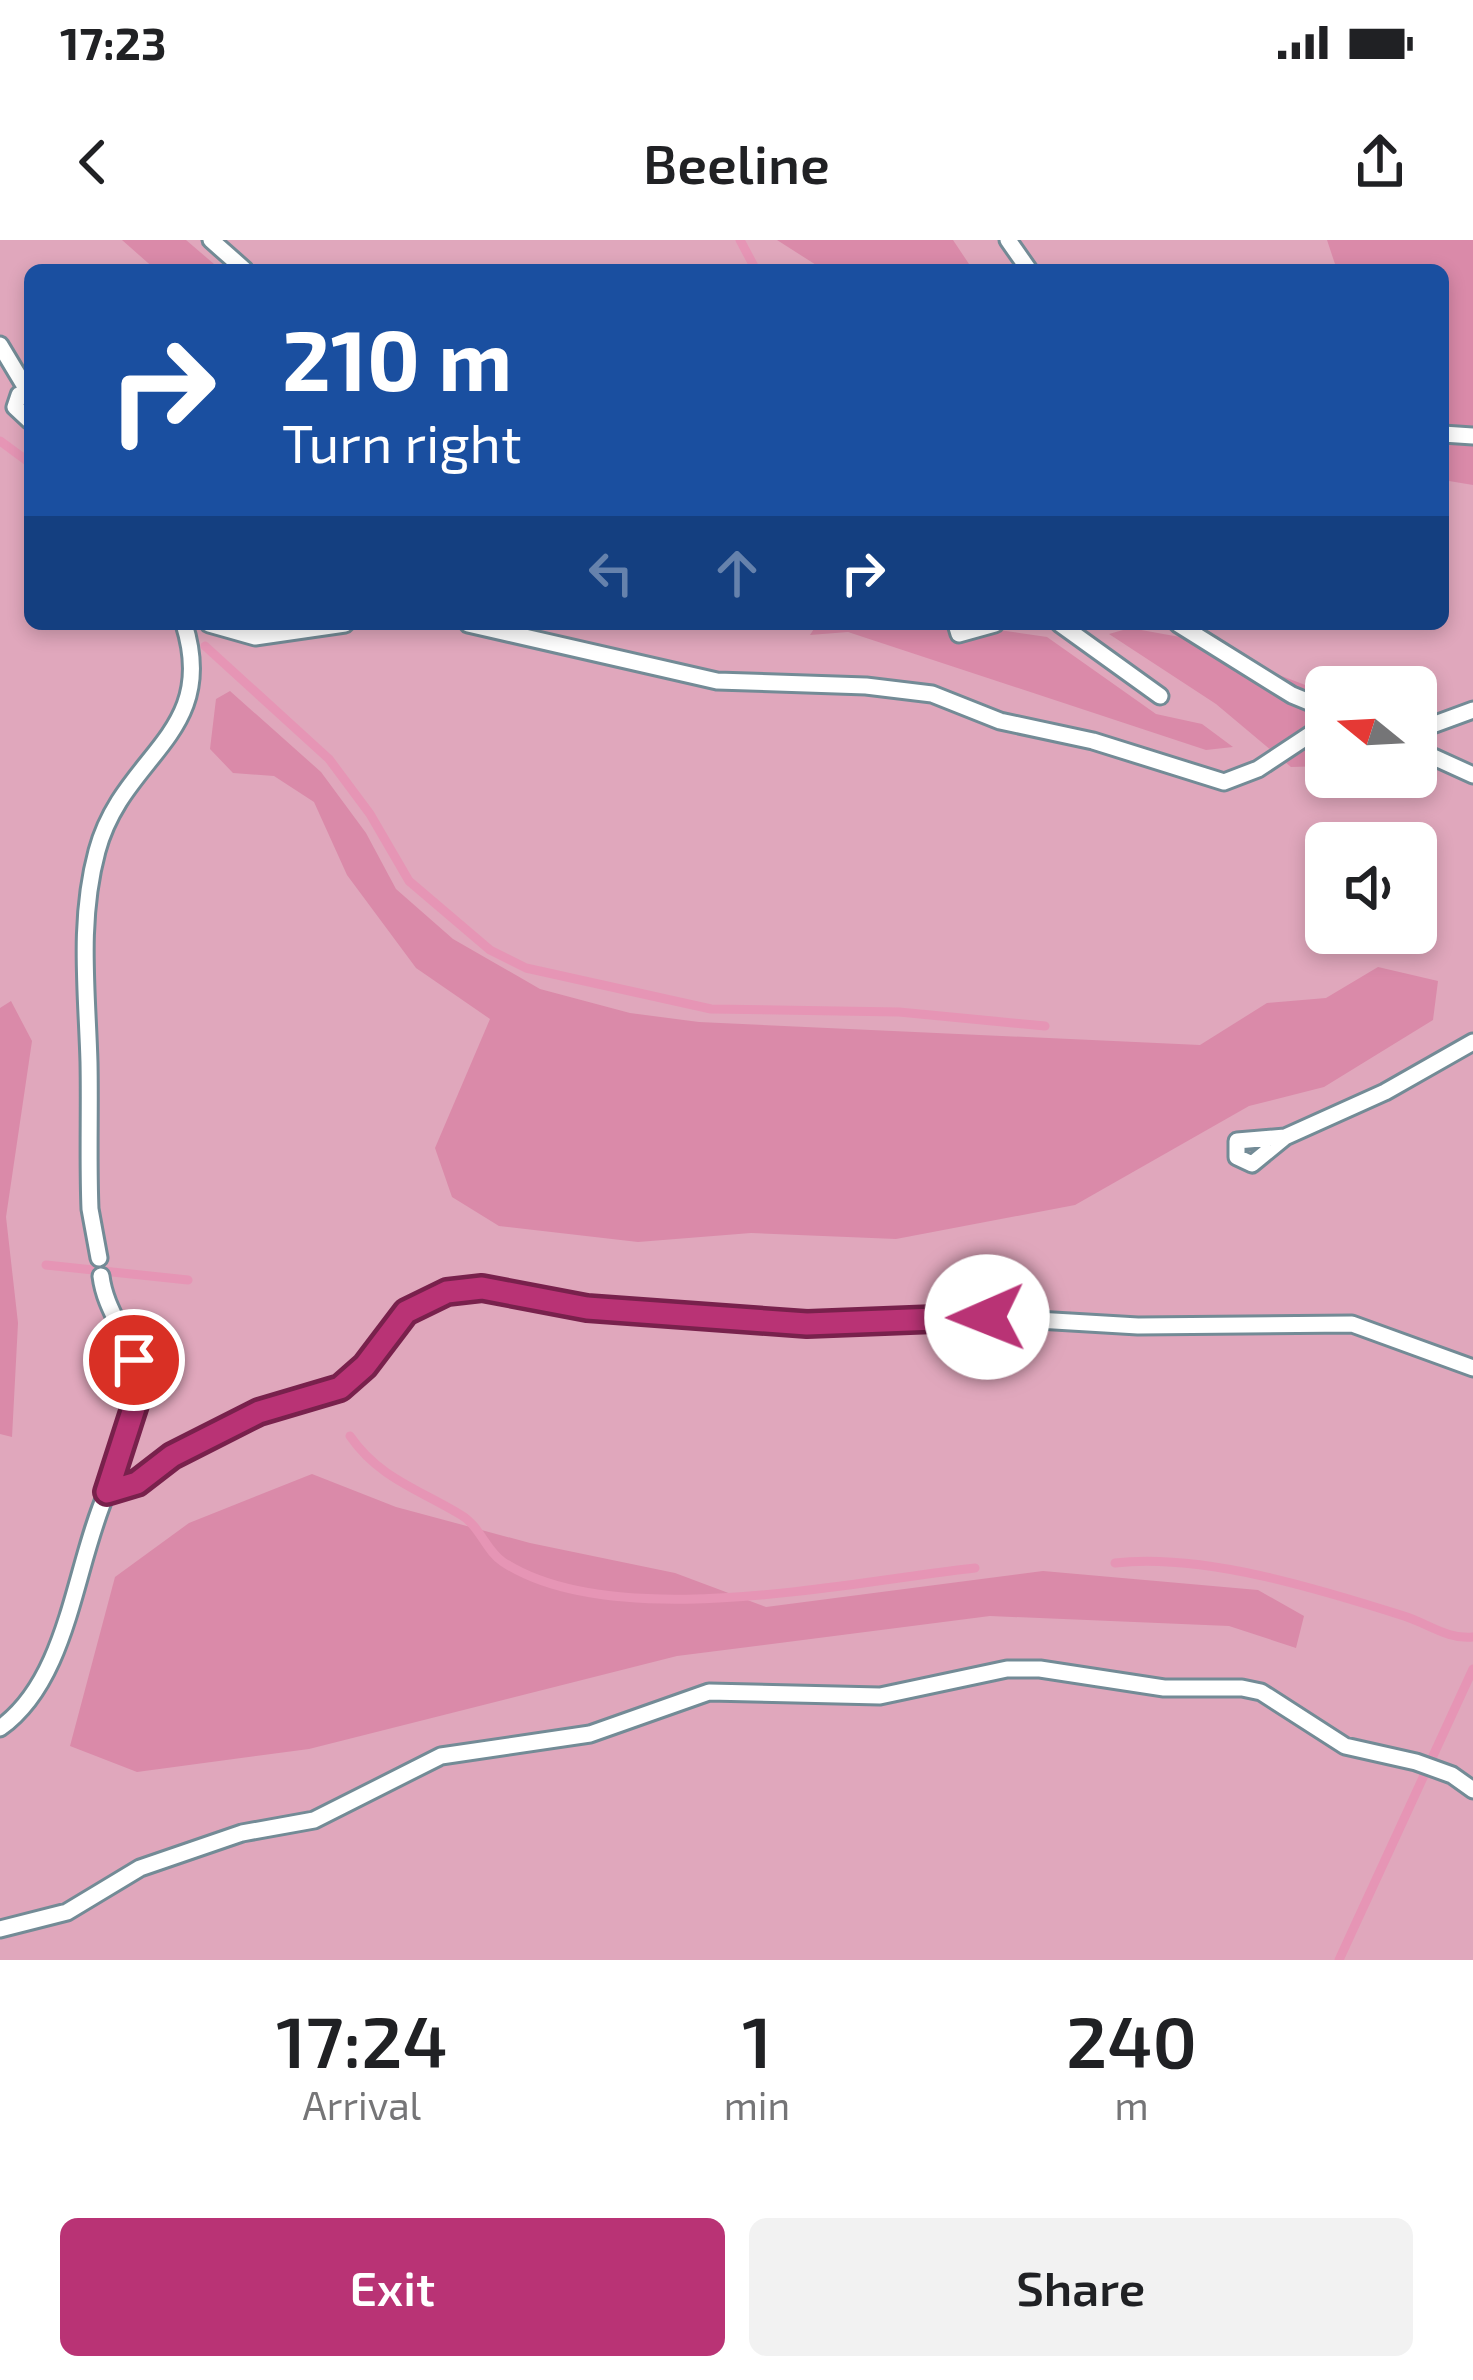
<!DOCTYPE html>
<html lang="en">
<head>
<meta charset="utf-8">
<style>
	body { margin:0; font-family:"Exo 2",sans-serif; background:#f2f2f2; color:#202124; height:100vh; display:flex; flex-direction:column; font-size:45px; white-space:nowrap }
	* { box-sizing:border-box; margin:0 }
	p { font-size:39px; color:#757577 }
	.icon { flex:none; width:66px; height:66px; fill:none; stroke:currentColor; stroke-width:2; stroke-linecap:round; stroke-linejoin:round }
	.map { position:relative; height:1720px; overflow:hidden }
	.details { display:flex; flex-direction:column; background:#fff; flex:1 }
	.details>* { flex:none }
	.banner { position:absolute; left:24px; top:24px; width:1425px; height:366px; border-radius:18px; box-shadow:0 6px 18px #0003; background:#1a4fa0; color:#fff; overflow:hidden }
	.needle { width:78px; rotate:288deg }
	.tools { position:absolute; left:1305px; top:426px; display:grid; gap:24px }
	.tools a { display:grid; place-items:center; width:132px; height:132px; border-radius:18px; background:#fff; box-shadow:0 6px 18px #0003; font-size:60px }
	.pin { position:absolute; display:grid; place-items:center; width:102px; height:102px; color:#fff; margin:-51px; border:6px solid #fff; border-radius:50%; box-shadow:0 3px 12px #0007 }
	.me { position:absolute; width:132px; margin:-66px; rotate:269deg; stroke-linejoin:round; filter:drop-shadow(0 0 9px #0008) }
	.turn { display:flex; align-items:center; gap:42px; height:252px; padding:0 60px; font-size:54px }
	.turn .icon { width:156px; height:156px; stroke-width:2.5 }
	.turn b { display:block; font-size:84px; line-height:102px }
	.lanes { display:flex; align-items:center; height:114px; padding:0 60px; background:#0003; justify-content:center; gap:60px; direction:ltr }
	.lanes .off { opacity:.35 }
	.eta { display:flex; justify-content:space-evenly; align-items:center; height:204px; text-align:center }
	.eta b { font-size:72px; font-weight:600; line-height:84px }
	.button { display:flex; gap:24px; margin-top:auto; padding:24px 60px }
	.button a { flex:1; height:138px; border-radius:18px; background:#b93375; color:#fff; font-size:48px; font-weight:600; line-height:138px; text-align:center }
	.button a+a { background:#f2f2f2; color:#202124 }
	.status { display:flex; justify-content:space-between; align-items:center; height:84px; padding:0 60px; background:#fff; direction:ltr }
	.status svg { height:33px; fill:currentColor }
	header { display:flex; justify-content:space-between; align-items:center; height:156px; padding:0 60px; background:#fff; font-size:54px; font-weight:600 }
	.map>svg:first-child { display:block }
	.green { fill:#e0a7bc; fill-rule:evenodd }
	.forest { fill:#da8aa9 }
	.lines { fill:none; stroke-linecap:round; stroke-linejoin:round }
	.stream { stroke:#e695b5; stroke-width:9 }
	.service-casing { stroke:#738b96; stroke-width:21 }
	.service { stroke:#fff; stroke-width:15 }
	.route-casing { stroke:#78214c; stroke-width:30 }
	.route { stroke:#b93375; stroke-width:21 }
</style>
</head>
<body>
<div class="status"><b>17:23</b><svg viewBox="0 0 49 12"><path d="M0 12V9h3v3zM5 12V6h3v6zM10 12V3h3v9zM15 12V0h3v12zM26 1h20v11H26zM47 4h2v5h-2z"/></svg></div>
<header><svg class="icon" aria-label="back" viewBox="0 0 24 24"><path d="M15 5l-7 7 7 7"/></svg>Beeline<svg class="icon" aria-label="share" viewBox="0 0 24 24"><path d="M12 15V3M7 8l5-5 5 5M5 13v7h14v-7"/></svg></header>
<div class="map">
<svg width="1473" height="1720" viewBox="0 0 1473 1720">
	<rect width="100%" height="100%" fill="#d4effa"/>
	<path class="green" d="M0,0H1473V1720H0ZM30,30H1443V384H30ZM1326,447H1416V537H1326ZM1326,603H1416V693H1326Z"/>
	<path class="forest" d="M122,0H186L221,30H156Z
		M777,0H953L973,30H824Z
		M1327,0H1473V245L1443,240V30H1337Z
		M817,384H958L1047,397L1156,474L1202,484L1233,507L1206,510L848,392L810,395Z
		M1130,388L1180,397L1326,453V526L1291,527L1216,464L1109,394Z
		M230,451L321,532L366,593L396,649L453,699L540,749L630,773L699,782L1200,805L1267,763L1326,758L1378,727L1438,741L1433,780L1324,847L1249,866L1075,965L896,999L751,993L638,1002L499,986L452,957L435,908L490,779L416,728L347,635L314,562L274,536L233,533L210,509L216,459Z
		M11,761L32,801L6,977L18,1083L12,1197L0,1194V768Z
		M312,1234L396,1267L530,1303L675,1333L766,1367L1043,1331L1258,1350L1304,1376L1296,1408L1229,1386L990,1376L677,1416L309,1509L137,1532L70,1506L115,1337L189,1283Z"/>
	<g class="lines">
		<path class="stream" d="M740,0L756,30
			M0,201L30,223
			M205,406L329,519L370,574L409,641L490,710L526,728L711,769L899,772L1045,786
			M46,1025L188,1040
			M350,1196C379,1238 418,1249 461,1275C480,1286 486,1311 503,1322C613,1394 848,1342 975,1328
			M1115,1323C1203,1313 1319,1349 1404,1376C1427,1383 1448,1400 1473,1397
			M1339,1720L1473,1429"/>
		<defs>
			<path id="service" d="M211,0L245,30
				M1008,0L1029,30
				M0,105L30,155H19L15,167L30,181
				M1443,194L1473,196
				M209,384L255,397L345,384
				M468,384L717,441L866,446L932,454L1000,481L1093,501L1224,542L1258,529L1326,484
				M956,384L959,394L995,384
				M1060,384L1160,456
				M1178,384L1292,455L1326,469
				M1416,491L1473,470
				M1416,509L1473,535
				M1285,897L1237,901V917L1252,924L1285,897L1385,852L1473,802
				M99,1018L90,969C88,920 90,871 89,822C87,751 78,681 97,611C123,514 219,495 184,384
				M101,1036C105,1069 126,1092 135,1124C146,1164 118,1214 107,1252
				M0,1488C69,1439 74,1326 107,1252L137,1242L172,1216L259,1172L340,1148L365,1127L405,1072L433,1056L467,1049L587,1068L844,1085L953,1075L1138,1086L1352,1084L1473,1128
				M0,1689L67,1672L140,1628L242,1593L314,1580L441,1516L590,1494L709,1452L880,1456L1007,1429H1040L1164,1448H1242L1261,1452L1345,1506L1416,1522L1452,1535L1473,1550"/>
		</defs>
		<use href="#service" class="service-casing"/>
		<use href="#service" class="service"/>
	</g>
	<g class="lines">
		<defs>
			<path id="route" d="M134,1120L136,1162L107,1252L137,1243L172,1216L259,1172L340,1148L365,1126L406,1072L447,1052L482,1048L587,1068L807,1084L987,1077"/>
		</defs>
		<use href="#route" class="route-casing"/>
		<use href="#route" class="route"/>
	</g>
</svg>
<div class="tools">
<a><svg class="needle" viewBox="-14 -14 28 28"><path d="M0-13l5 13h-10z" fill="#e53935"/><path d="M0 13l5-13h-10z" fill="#757577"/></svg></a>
<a><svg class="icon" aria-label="sound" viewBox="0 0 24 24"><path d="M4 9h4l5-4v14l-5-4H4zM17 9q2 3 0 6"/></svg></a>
</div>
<div class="pin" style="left:134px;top:1120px;background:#d93025"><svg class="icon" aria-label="arrive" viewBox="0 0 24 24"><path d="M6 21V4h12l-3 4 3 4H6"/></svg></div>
<svg class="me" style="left:987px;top:1077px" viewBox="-20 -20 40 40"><circle r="19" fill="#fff"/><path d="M0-13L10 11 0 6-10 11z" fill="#b93375"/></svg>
<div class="banner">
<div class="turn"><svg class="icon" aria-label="right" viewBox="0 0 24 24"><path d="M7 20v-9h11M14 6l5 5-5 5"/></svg><div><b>210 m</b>Turn right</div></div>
<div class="lanes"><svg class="icon off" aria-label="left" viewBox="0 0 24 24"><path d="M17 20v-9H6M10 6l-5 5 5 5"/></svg><svg class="icon off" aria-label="ahead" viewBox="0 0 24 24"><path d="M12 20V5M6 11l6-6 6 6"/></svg><svg class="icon" aria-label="right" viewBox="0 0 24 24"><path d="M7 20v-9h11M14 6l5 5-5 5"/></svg></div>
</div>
</div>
<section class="details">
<div class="eta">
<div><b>17:24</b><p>Arrival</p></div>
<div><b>1</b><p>min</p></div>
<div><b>240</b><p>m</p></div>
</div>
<div class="button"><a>Exit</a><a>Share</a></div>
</section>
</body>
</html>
